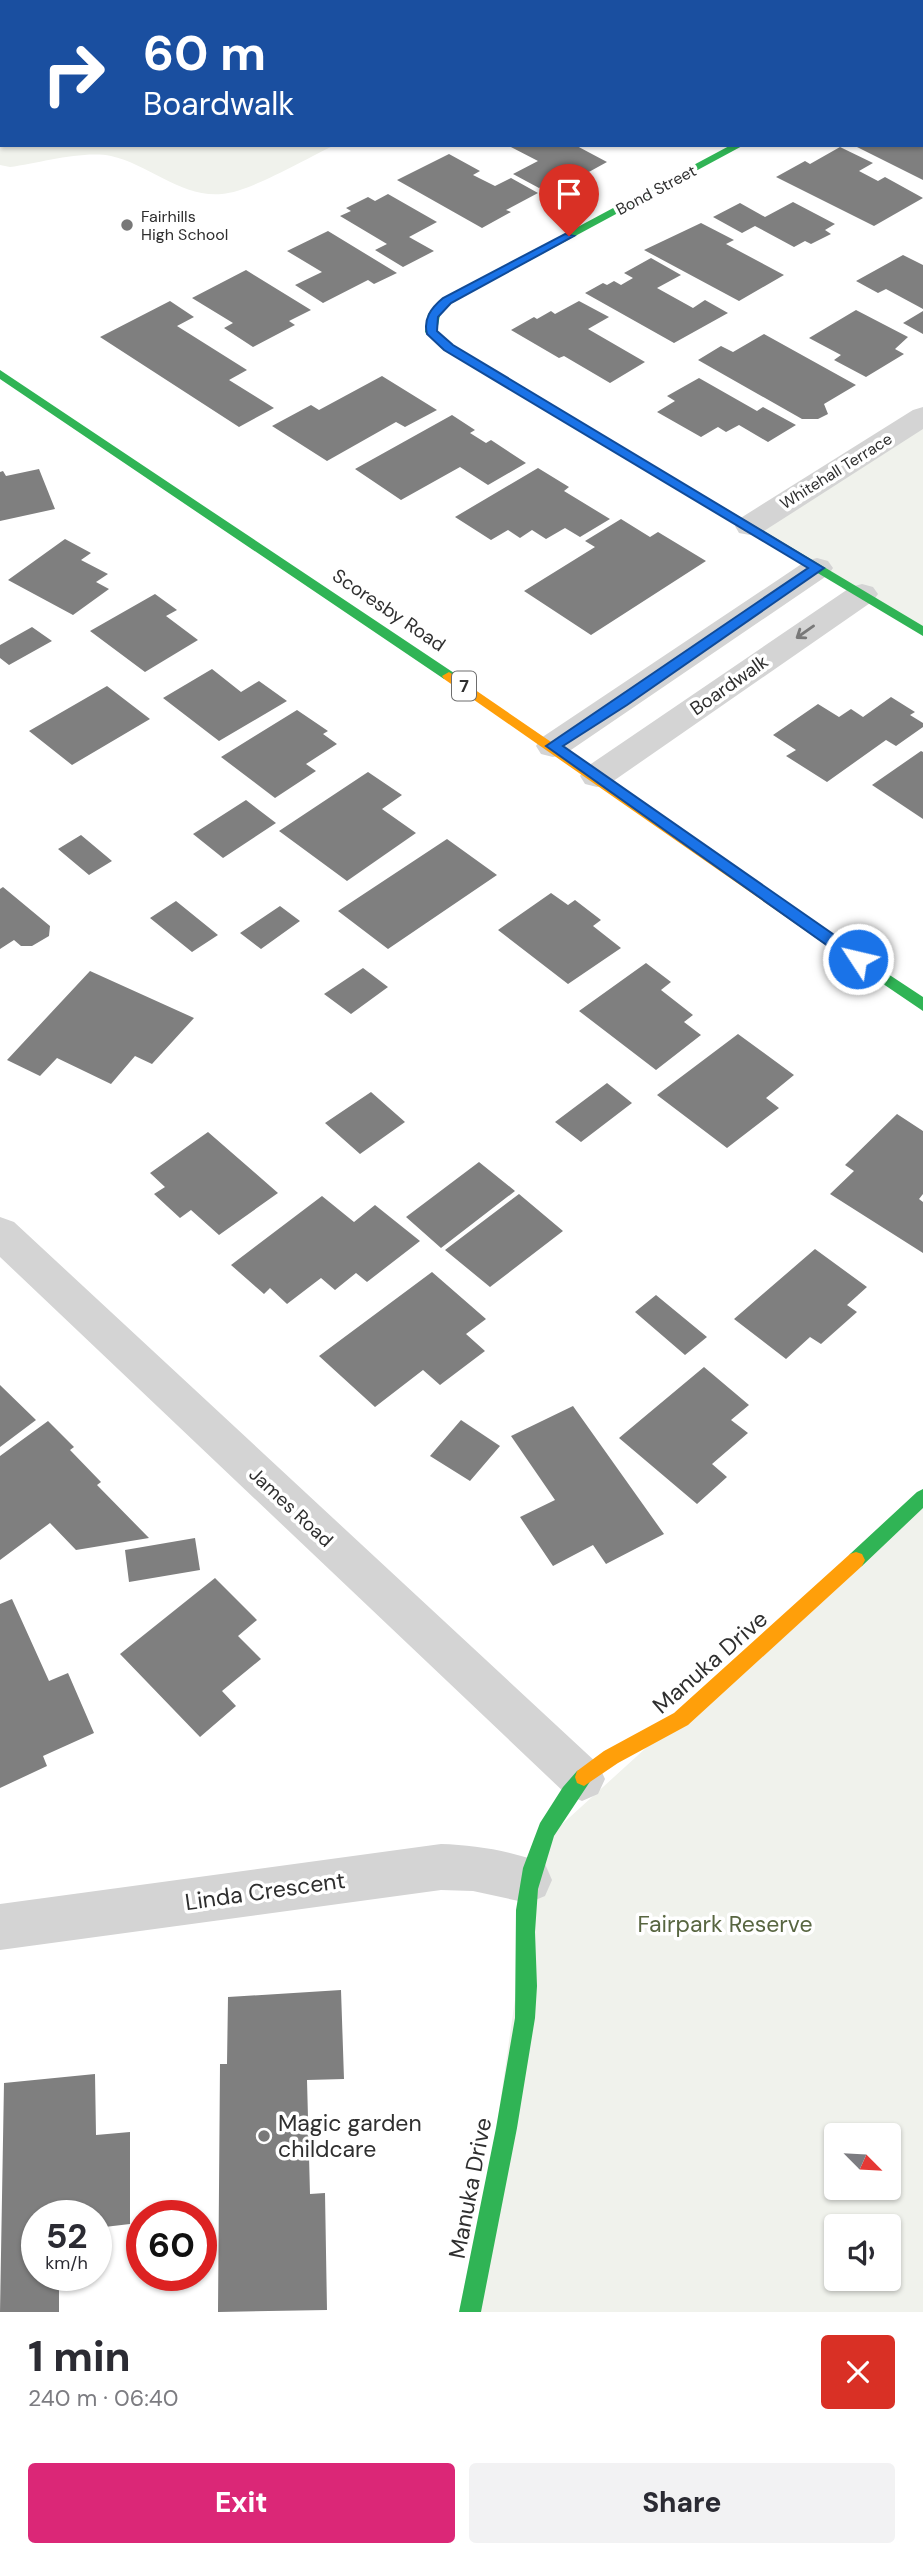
<!DOCTYPE html>
<html lang="en">
<head>
<meta charset="utf-8">
<style>
	body { margin:0; font-family:"DM Sans",sans-serif; background:#f2f2f3; color:#2b2b33; height:100vh; display:flex; flex-direction:column; font-size:26px; white-space:nowrap }
	* { box-sizing:border-box; margin:0 }
	p { font-size:23px; color:#7c7c81 }
	.icon { flex:none; width:38px; height:38px; fill:none; stroke:currentColor; stroke-width:2; stroke-linecap:round; stroke-linejoin:round }
	.map { position:relative; height:2312px; overflow:hidden }
	.side { display:flex; flex-direction:column; background:#fff; flex:1 }
	.side>* { flex:none }
	.banner { position:absolute; left:0px; top:0px; width:924px; height:147px; box-shadow:0 2px 5px #0004; background:#1a4fa0; color:#fff; overflow:hidden }
	.needle { width:46px; rotate:114deg }
	.buttons { position:absolute; left:824px; top:2123px; display:grid; gap:14px }
	.buttons a { display:grid; place-items:center; width:77px; height:77px; border-radius:7px; background:#fff; box-shadow:0 2px 5px #0004; font-size:35px }
	.speed { position:absolute; left:21px; top:2200px; display:flex; gap:14px; font-size:35px; font-weight:700; text-align:center }
	.speed>* { display:grid; place-content:center; width:91px; height:91px; border-radius:50%; background:#fff; box-shadow:0 2px 5px #0004; line-height:1 }
	.speed small { font-size:18px; font-weight:400 }
	.speed .limit { border:10px solid #d22; background:#fff; color:#111 }
	.pin { position:absolute; display:grid; place-items:center; width:60px; height:60px; color:#fff; margin:-72px -30px; border-radius:50% 50% 50% 0; rotate:-45deg; box-shadow:0 0 7px #0007 }
	.pin .icon { rotate:45deg }
	.me { position:absolute; width:77px; margin:-38px; rotate:305deg; stroke-linejoin:round; filter:drop-shadow(0 0 5px #0008) }
	.turn { display:flex; align-items:center; gap:24px; height:147px; padding:0 28px; font-size:32px }
	.turn .icon { width:91px; height:91px; stroke-width:2.5 }
	.turn b { display:block; font-size:49px; line-height:60px }
	.round { display:grid; place-items:center; flex:none; width:74px; height:74px; border-radius:7px; background:#f2f2f3 }
	.headline { display:flex; align-items:center; justify-content:space-between; height:119px; padding:0 28px }
	h1 { font-size:42px; font-weight:800; line-height:52px }
	.cta { display:flex; gap:14px; margin-top:auto; padding:14px 28px }
	.cta a { flex:1; height:80px; border-radius:7px; background:#db2777; color:#fff; font-size:28px; font-weight:800; line-height:80px; text-align:center }
	.cta a+a { background:#f2f2f3; color:#2b2b33 }
	.map>svg:first-child { display:block }
	.green { fill:#f0f2ec; fill-rule:evenodd }
	.building { fill:#7f7f7f }
	.lines { fill:none; stroke-linecap:round; stroke-linejoin:round }
	.street { fill:#d4d4d4; fill-rule:evenodd }
	.fast { fill:#30b455; fill-rule:evenodd }
	.slow { fill:#ff9f0a; fill-rule:evenodd }
	.oneway { stroke:#797979 }
	.route { fill:#1a73e8; stroke:#114b97; stroke-width:2 }
	.poi-dot { fill:#787878; stroke:#fff; stroke-width:2.5 }
	.labels { text-anchor:middle; dominant-baseline:central; stroke-width:7; stroke-linejoin:round; paint-order:stroke }
	.far-street-label { font-size:16px; fill:#2f2f2f; stroke:#fff }
	.far-poi-label { font-size:16px; fill:#2f2f2f; stroke:#fff; text-anchor:start }
	.shield { fill:#fff; stroke:#6d6d6d; stroke-width:2 }
	.shield-label { font-size:18px; font-weight:bold; fill:#2f2f2f }
	.street-label { font-size:19px; fill:#2f2f2f; stroke:#fff }
	.near-street-label { font-size:23px; fill:#2f2f2f; stroke:#fff }
	.near-park-label { font-size:23px; fill:#586641; stroke:#fff }
	.near-poi-label { font-size:23px; fill:#2f2f2f; stroke:#fff; text-anchor:start }
</style>
</head>
<body>
<div class="map">
<svg width="923" height="2312" viewBox="0 0 923 2312">
	<rect width="100%" height="100%" fill="#fff"/>
	<path class="green" d="M0,0H451L2,2V145H335C305,159 252,191 222,194C182,198 148,164 111,156C84,150 39,163 10,167L0,165Z
		M923,416V632L750,526Z
		M923,1496V2312H470L537,1847ZM836,2135H889V2188H836ZM836,2226H889V2278H836Z"/>
	<path class="building" d="M507,145H575L607,162L587,173L581,170L567,177L563,175L539,188L513,174L538,161Z
		M853,145L923,146V180Z
		M840,147L873,163L859,171L878,181L885,177L923,198L874,226L776,177L805,161L810,164Z
		M449,154L480,171L473,175L495,186L511,178L538,193L506,210L511,212L482,228L397,180Z
		M388,194L437,222L409,237L434,251L403,267L375,250L387,244L340,216L351,211L346,208L368,197L375,201Z
		M793,202L835,224L825,230L831,234L811,244L805,241L794,247L755,226L742,233L713,217L740,203L765,217Z
		M701,223L734,240L726,244L784,275L739,301L644,250Z
		M328,231L397,273L374,284L368,280L323,303L295,285L322,272L287,251Z
		M903,255L923,265V309L886,289L878,293L856,281Z
		M651,258L681,275L657,288L693,308L705,300L728,313L674,343L585,293L603,283L607,285L614,281L621,285L633,278L624,273Z
		M246,270L311,310L289,321L295,325L253,347L224,328L233,323L192,298Z
		M170,301L194,317L177,326L247,370L229,380L274,408L239,427L100,337Z
		M579,301L609,317L588,329L645,362L610,383L564,356L559,358L511,330L534,317L537,319L551,311L555,314Z
		M856,310L908,337L895,349L904,354L866,377L834,360L841,355L809,338Z
		M923,311V334L903,323Z
		M764,334L856,385L824,404L828,414L818,419H802L698,360L721,346L733,352Z
		M382,376L437,410L405,427L396,422L327,461L272,426L311,405L319,410Z
		M699,378L757,411L763,407L796,425L768,442L739,425L726,432L718,427L701,437L657,412L675,401L667,396Z
		M452,415L475,430L470,433L486,443L491,440L526,463L488,485L460,467L401,500L355,469Z
		M538,468L569,487L564,491L610,519L580,537L565,528L546,539L532,530L520,538L508,530L491,540L455,517Z
		M39,469L55,509L0,521V472L3,471L6,476Z
		M621,519L650,537L658,532L706,561L591,635L524,591L595,547L585,541Z
		M65,539L91,553L81,560L108,574L96,582L109,589L73,615L8,580Z
		M155,594L177,610L166,616L198,640L145,672L90,631Z
		M32,627L52,641L9,665L0,658V645Z
		M212,669L241,692L259,681L287,701L219,741L163,698Z
		M107,686L150,719L72,765L29,731Z
		M891,697L915,712L910,715L923,723V727L896,746L886,740L827,782L786,756L796,750L773,735L818,704L839,717L851,709L863,717Z
		M297,710L328,731L323,734L337,744L306,764L316,771L275,798L221,757Z
		M921,751L923,752V819L872,785Z
		M368,772L402,795L382,809L416,833L347,881L279,831Z
		M246,800L276,823L223,858L193,834Z
		M81,835L112,861L89,875L58,849Z
		M447,839L497,875L388,949L338,911Z
		M3,887L50,926L49,936L32,946H21L14,940L0,949V889Z
		M551,893L568,905L575,900L601,920L593,926L621,948L568,984L498,930Z
		M176,901L218,935L192,952L150,918Z
		M280,906L300,921L261,949L240,933Z
		M646,963L671,982L661,990L693,1015L684,1022L701,1035L656,1070L579,1011Z
		M363,968L388,987L351,1014L324,994Z
		M90,971L194,1018L152,1064L135,1056L111,1084L57,1058L40,1076L7,1060Z
		M738,1034L794,1075L766,1098L779,1108L727,1148L657,1095Z
		M607,1083L632,1103L581,1142L555,1122Z
		M371,1092L405,1122L360,1154L325,1123Z
		M897,1114L923,1131V1194L919,1199L923,1202V1253L830,1194L854,1171L845,1165Z
		M208,1132L278,1193L219,1235L191,1210L180,1218L154,1194L165,1187L150,1173Z
		M479,1162L515,1191L441,1248L406,1217Z
		M519,1194L563,1231L490,1287L445,1250Z
		M322,1196L354,1222L375,1205L420,1241L367,1282L356,1273L335,1290L321,1278L287,1304L270,1288L264,1294L231,1265Z
		M815,1249L867,1287L847,1305L857,1312L821,1344L810,1337L786,1359L734,1319Z
		M432,1272L486,1319L466,1334L485,1351L440,1385L423,1370L375,1407L319,1356Z
		M656,1295L707,1337L685,1355L635,1312Z
		M704,1367L749,1405L731,1420L748,1433L712,1464L727,1477L697,1504L619,1438Z
		M0,1385L36,1420L0,1447Z
		M573,1406L664,1534L606,1564L593,1545L553,1566L520,1517L555,1500L511,1436Z
		M461,1420L500,1446L470,1481L430,1456Z
		M48,1421L74,1447L70,1450L101,1482L97,1485L149,1538L76,1550L50,1523L0,1560V1456Z
		M195,1538L200,1570L129,1582L125,1550Z
		M215,1578L257,1620L238,1636L261,1659L222,1691L236,1706L200,1737L120,1654Z
		M12,1599L49,1681L68,1673L94,1733L43,1756L47,1766L0,1788V1604Z
		M341,1990L344,2079L307,2080L310,2194L325,2193L327,2310L218,2312L220,2064H227L228,1997Z
		M95,2074L96,2135L130,2132V2224L96,2228V2216H37V2275H59V2312H0L4,2083Z"/>
	<g class="lines">
		<path class="street" d="M923,40V55H922V40Z
			M923,407V429L761,533L750,535L739,533L735,526L739,519L913,410Z
			M817,558L828,561L833,568L828,575L565,754L553,757L541,754L536,746L541,738L806,561Z
			M862,584L873,587L878,594L873,601L609,784L597,787L585,784L580,776L585,768L851,587Z
			M0,1217L14,1222L598,1764L605,1779L598,1794L582,1801L566,1794L0,1257Z
			M441,1844C476,1845 512,1851 545,1864L552,1880L545,1896L528,1903L473,1891L441,1890L0,1950V1904Z"/>
		<path class="fast" d="M731,145H744L451,303L440,315L437,331L453,346L923,626V636L445,350L425,332L428,314L443,299Z
			M0,370L454,673V679H444L0,379Z
			M841,943L923,997V1011L836,952L834,948Z
			M923,1489V1508L862,1566L856,1568L850,1566L847,1560L850,1554L917,1492Z
			M584,1768L591,1771L593,1777L554,1836L538,1889L535,1932L537,1986L535,2018L517,2128L481,2312H459L496,2128L515,2018L516,1910L523,1868L540,1823L563,1787L577,1771Z"/>
		<path class="slow" d="M449,672L846,944L848,948L846,952H836L444,679L442,676Z
			M856,1552L862,1554L865,1560L862,1566L688,1725L618,1763L584,1786L577,1783L575,1777L577,1771L604,1751L674,1713L850,1554Z"/>
	</g>
	<defs><path id="oneway-shaft" d="M-6 0H5M1.5-3L5.5 0L1.5 3" fill="none" stroke-width="1.6" stroke-linecap="round" stroke-linejoin="round" transform="scale(1.75)"/></defs>
	<use class="oneway" href="#oneway-shaft" transform="translate(805 632) rotate(145)"/>
	<path class="route" d="M565,234L574,236L451,303L438,317L437,331L453,345L824,568L627,705L563,746L863,955L865,959L863,963H852L546,746L808,568L444,350L427,334C423,319 431,308 443,298Z"/>
	<g class="poi-dot">
		<circle cx="127" cy="225" r="7"/>
		<circle cx="264" cy="2136" r="7"/>
	</g>
	<g class="labels">
		<g class="far-street-label">
			<text transform="translate(656 190) rotate(-28)">Bond Street</text>
			<text transform="translate(836 471) rotate(-32)">Whitehall Terrace</text>
		</g>
		<g class="far-poi-label">
			<text x="141" y="216">Fairhills<tspan x="141" dy="18">High School</tspan></text>
		</g>
		<rect class="shield" x="452" y="671.5" width="24" height="29" rx="5"/>
		<g class="shield-label">
			<text x="464" y="686">7</text>
		</g>
		<g class="street-label">
			<text transform="translate(389 610) rotate(34)">Scoresby Road</text>
			<text transform="translate(729 685) rotate(-35)">Boardwalk</text>
			<text transform="translate(291 1507) rotate(43)">James Road</text>
		</g>
		<g class="near-street-label">
			<text transform="translate(710 1662) rotate(-41)">Manuka Drive</text>
			<text transform="translate(265 1891) rotate(-8)">Linda Crescent</text>
			<text transform="translate(470 2188) rotate(-79)">Manuka Drive</text>
		</g>
		<g class="near-park-label">
			<text x="725" y="1924">Fairpark Reserve</text>
		</g>
		<g class="near-poi-label">
			<text x="278" y="2123">Magic garden<tspan x="278" dy="26">childcare</tspan></text>
		</g>
	</g>
</svg>
<div class="buttons">
<a><svg class="needle" viewBox="-14 -14 28 28"><path d="M0-13l5 13h-10z" fill="#e53935"/><path d="M0 13l5-13h-10z" fill="#7c7c81"/></svg></a>
<a><svg class="icon" aria-label="sound" viewBox="0 0 24 24"><path d="M4 9h4l5-4v14l-5-4H4zM17 9q2 3 0 6"/></svg></a>
</div>
<div class="speed"><div>52<small>km/h</small></div><div class="limit">60</div></div>
<div class="pin" style="left:569px;top:236px;background:#d93025"><svg class="icon" aria-label="arrive" viewBox="0 0 24 24"><path d="M6 21V4h12l-3 4 3 4H6"/></svg></div>
<svg class="me" style="left:858px;top:959px" viewBox="-20 -20 40 40"><circle r="17" fill="#1a73e8" stroke="#fff" stroke-width="3"/><path d="M0-11L8 9 0 5-8 9z" fill="#fff"/></svg>
<div class="banner">
<div class="turn"><svg class="icon" aria-label="right" viewBox="0 0 24 24"><path d="M7 20v-9h11M14 6l5 5-5 5"/></svg><div><b>60 m</b>Boardwalk</div></div>
</div>
</div>
<section class="side">
<div class="headline"><div><h1>1 min</h1><p>240 m · 06:40</p></div><a class="round" style="background:#d93025;color:#fff"><svg class="icon" aria-label="close" viewBox="0 0 24 24"><path d="M6 6l12 12M18 6L6 18"/></svg></a></div>
<div class="cta"><a>Exit</a><a>Share</a></div>
</section>
</body>
</html>
